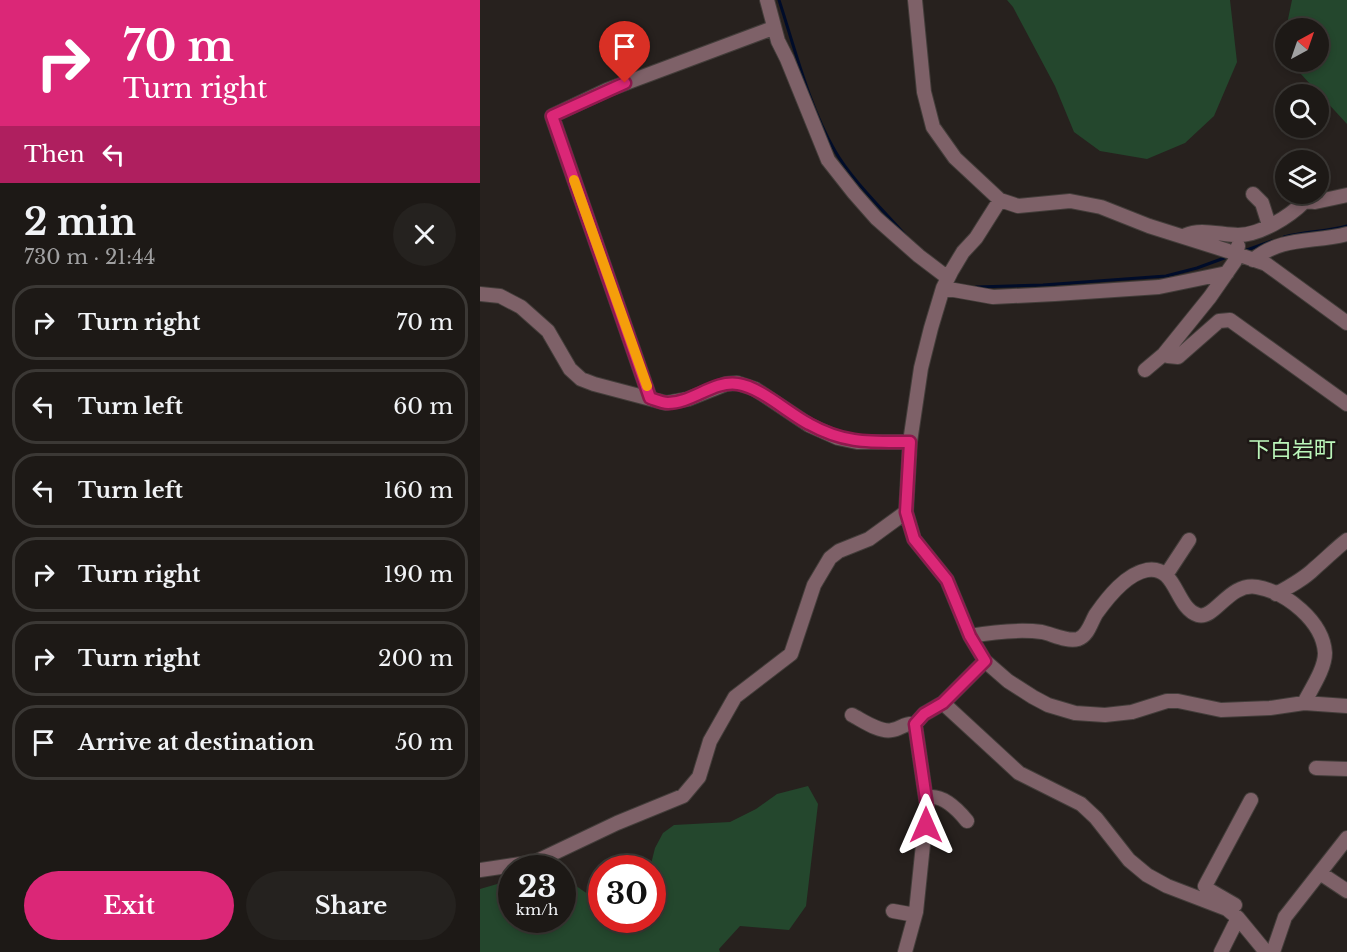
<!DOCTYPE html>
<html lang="en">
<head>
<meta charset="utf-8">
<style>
	body { margin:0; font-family:"Libre Baskerville","Noto Sans JP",serif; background:#25221f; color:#f1f3f6; height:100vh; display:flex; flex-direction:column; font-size:22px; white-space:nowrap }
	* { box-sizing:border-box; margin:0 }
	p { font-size:20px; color:#a0a0a1 }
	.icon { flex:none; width:33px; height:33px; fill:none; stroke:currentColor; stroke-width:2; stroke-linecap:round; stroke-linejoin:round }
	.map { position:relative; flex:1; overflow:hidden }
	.side { display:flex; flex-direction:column; background:#1d1916; width:480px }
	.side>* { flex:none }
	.guide { background:#db2777; color:#fff; overflow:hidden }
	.needle { width:39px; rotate:40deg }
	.tools { position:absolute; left:795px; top:18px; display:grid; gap:12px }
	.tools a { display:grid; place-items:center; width:54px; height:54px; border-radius:50%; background:#1d1916; box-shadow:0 3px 9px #0003,0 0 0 2px #3b3835; font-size:30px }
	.speed { position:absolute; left:18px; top:855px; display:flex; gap:12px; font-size:30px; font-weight:700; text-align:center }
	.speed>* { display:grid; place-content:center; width:78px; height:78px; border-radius:50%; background:#1d1916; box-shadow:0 3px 9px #0003,0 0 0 2px #3b3835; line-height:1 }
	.speed small { font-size:15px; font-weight:400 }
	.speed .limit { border:9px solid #d22; background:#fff; color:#111 }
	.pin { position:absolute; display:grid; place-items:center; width:51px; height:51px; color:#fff; margin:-62px -26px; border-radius:50% 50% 50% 0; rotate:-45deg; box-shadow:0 0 6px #0007 }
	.pin .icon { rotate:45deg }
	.me { position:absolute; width:66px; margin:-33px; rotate:0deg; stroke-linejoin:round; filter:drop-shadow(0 0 4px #0008) }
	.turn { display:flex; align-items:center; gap:21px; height:126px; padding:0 24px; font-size:27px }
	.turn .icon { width:78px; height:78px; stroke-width:2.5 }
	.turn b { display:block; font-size:42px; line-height:51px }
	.then { display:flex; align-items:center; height:57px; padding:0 24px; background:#0003; gap:12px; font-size:22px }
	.round { display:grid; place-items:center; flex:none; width:63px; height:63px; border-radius:32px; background:#25221f }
	.summary { display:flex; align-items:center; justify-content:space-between; height:102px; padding:0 24px }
	h1 { font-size:36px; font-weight:700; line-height:45px }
	.primary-button { display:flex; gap:12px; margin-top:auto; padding:12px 24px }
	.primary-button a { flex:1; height:69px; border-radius:36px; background:#db2777; color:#fff; font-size:24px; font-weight:700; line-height:69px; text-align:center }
	.primary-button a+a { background:#25221f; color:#f1f3f6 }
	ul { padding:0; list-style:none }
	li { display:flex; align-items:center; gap:18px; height:75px; margin:0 12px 9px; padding:0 12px; border:3px solid #3b3835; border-radius:24px }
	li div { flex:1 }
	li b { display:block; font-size:22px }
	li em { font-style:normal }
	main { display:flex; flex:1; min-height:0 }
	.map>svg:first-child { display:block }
	.green { fill:#24472d }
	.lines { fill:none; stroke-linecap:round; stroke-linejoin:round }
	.stream { stroke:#000c29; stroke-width:3 }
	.minor-casing { stroke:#433d3a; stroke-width:16 }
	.minor { stroke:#7e6168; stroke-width:14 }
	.route-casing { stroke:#8e194d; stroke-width:15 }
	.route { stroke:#db2777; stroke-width:10 }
	.slow { stroke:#f59e0b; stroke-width:10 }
	.labels { text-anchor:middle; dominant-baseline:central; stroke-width:5; stroke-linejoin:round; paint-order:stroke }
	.quarter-label { font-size:22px; fill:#bbf6ba; stroke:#1d1715 }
</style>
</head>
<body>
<main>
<section class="side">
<div class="guide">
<div class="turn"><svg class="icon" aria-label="right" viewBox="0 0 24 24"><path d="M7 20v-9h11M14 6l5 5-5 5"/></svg><div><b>70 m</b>Turn right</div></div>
<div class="then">Then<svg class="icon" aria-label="left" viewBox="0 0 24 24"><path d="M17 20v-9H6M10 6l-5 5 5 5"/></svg></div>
</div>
<div class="summary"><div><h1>2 min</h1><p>730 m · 21:44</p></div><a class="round"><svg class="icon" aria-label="close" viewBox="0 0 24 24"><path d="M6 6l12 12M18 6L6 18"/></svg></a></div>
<ul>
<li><svg class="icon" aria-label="right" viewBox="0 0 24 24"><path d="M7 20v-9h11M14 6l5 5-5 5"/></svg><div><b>Turn right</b></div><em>70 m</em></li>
<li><svg class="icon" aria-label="left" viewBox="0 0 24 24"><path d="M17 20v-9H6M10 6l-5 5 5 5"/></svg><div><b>Turn left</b></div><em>60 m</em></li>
<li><svg class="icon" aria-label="left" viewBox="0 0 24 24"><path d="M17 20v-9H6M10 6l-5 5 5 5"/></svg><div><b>Turn left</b></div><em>160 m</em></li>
<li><svg class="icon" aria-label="right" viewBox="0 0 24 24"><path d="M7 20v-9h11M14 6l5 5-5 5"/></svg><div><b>Turn right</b></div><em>190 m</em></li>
<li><svg class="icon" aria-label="right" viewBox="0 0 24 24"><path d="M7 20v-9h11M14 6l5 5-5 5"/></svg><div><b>Turn right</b></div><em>200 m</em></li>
<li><svg class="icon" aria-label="arrive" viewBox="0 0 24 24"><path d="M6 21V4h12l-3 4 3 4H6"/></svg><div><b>Arrive at destination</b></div><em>50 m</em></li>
</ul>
<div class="primary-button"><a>Exit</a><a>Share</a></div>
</section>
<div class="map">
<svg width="867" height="952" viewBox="0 0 867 952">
	<rect width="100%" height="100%" fill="#27211e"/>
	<path class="green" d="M527,0H750L757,62L734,116L705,143L667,159L620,151L594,132L575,86L533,7Z
		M812,0H867V124L820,73L817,62H838V28H808L807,24Z
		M328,786L338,804L326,906L309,930L260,926L239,949L240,952H0V889L31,880L32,920H82L83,877L121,903L122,920H172L173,901L174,900L172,868H170L175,848L183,833L194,825L250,822L276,809L297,794Z"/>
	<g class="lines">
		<path class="stream" d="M299,0C315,49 329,106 355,151C371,179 404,211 426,236
			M804,237C825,231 846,232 867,226
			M764,251L792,241
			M496,287L563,285L686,276L717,268L747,257"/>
		<defs>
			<path id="minor" d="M287,0L298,41L307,59L348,160L374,193L396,218L439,256L468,278
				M435,0L444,92L453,127L475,158L520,200L538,206L590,201L621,207L669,226L748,251L786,264L867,323
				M773,194L782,203L789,225
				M520,200L496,238L483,252L471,272L463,288L451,328L441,368L430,442L426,512L434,539L467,580L490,636L505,661L528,681L553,697L568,705L595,713L625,715L652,712L687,701H698L741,710L790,708L824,703L867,706
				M706,235C720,228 742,235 758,235C780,235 809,217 825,201L835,202L867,195
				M773,260C802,236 833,243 867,234
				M463,288L513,297L575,294L679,287L747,273
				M0,294L20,296L41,307L68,331L90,369L101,379L114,384L186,403L208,399L246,384L257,383L275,389L329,425L358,438L377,442H430
				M684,354L688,356L698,357L739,321L750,320L867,404
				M665,370L684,354L730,297L755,261L758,246
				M170,398L72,116L127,90L293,28
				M686,575L709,540
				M796,594C809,587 824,579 835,568C846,559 855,549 867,540
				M490,636C513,632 538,629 562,632C572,634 587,642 598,639C608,636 611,622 616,614C628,597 646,574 667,570C697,565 695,608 718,615C735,620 749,582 777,587C806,592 843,621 845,653C845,669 831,689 824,703
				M463,703L539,773L601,804L616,818L649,860L667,875L687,886L747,909L758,918L786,952
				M372,715C382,720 400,733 412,730C421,729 425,722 435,724
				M836,768L867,769
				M446,798C462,793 478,810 487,821
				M0,870L55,862L137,823L203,796L219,777L230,741L255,697L311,654L334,585L350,558L359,551L389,539L426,512
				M840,873L867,891
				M755,905L729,890L725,886L771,800
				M413,911L435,915
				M425,952L436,912L447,806L435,724L444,714L463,703L505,661
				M741,952L758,918
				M793,952L805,917L867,838"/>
		</defs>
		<use href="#minor" class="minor-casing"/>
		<use href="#minor" class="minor"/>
	</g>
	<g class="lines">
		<defs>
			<path id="route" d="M145,83L72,116L170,398C176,400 182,403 188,403C212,403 234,380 258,384C280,387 308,413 329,424C365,444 390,442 430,442L426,512L434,539L467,580L490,636L505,661L463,703L444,714L435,724L447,806L446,825"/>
		</defs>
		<use href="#route" class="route-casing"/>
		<use href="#route" class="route"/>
		<path class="slow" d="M94,180L167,386"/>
	</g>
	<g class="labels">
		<g class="quarter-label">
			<text x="812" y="449">下白岩町</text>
		</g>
	</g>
</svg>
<div class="tools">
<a><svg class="needle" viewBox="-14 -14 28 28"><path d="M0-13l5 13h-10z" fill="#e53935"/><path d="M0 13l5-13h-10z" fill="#a0a0a1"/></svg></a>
<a><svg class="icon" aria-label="search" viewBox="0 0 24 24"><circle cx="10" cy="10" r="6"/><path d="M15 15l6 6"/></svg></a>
<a><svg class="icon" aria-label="layers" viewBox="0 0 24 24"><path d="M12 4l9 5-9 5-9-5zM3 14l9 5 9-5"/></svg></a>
</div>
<div class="speed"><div>23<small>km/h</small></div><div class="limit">30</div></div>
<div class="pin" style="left:145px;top:83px;background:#d93025"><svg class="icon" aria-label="arrive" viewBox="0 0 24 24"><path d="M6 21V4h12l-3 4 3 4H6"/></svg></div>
<svg class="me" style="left:446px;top:825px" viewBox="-20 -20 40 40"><path d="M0-17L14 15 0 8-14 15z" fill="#db2777" stroke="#fff" stroke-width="4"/></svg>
</div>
</main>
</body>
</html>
